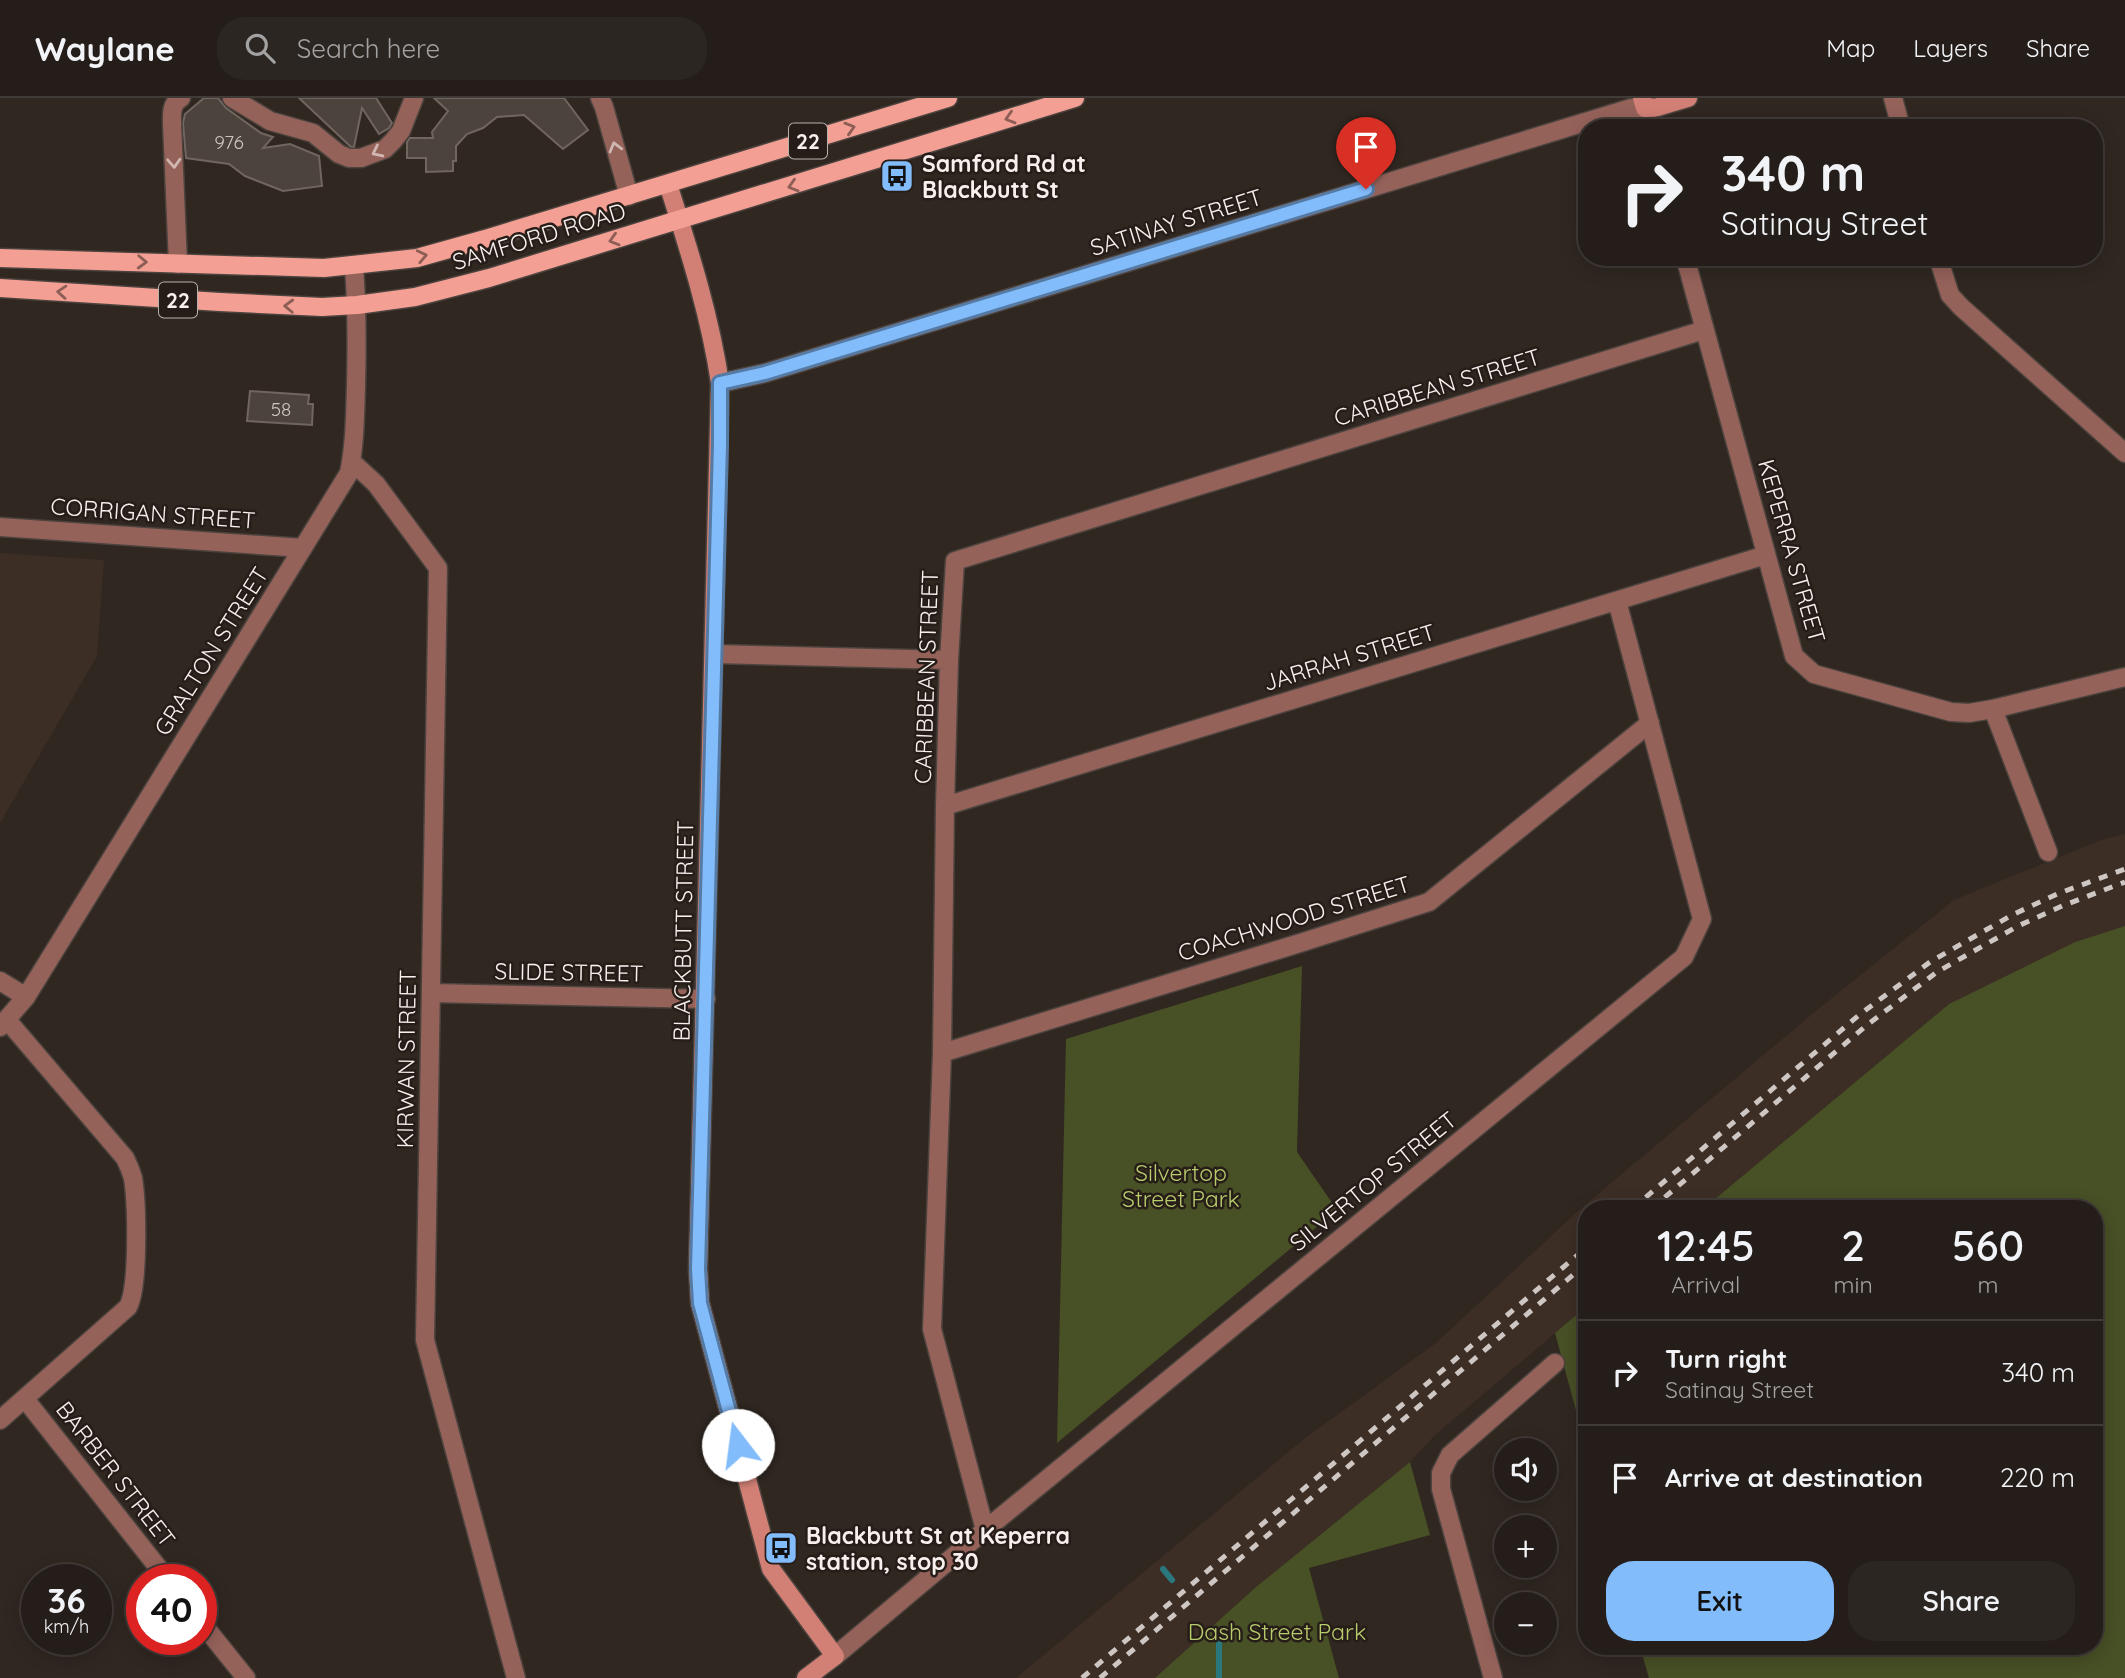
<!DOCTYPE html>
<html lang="en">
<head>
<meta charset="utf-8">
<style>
	body { margin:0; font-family:Quicksand,sans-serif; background:#2c2622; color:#f1f3f6; height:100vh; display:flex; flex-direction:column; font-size:26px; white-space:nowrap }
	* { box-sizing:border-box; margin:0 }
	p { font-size:23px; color:#a3a2a2 }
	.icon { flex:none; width:38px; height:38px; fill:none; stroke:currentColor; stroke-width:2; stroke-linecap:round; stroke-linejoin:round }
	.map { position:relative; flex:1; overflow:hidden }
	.panel { position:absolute; left:1578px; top:1102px; width:525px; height:455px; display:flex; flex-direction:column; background:#241d19; border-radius:28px; box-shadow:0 4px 18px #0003,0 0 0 2px #413b38 }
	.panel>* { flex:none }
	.guide { position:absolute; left:1578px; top:21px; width:525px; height:147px; border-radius:28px; box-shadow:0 4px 18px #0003,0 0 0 2px #413b38; background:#241d19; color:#f1f3f6; overflow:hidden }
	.fabs { position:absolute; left:1494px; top:1340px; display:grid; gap:14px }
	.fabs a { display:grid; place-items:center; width:63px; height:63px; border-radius:50%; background:#241d19; box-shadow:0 4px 18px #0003,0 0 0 2px #413b38; font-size:35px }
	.speed { position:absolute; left:21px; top:1466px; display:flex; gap:14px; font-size:35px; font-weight:700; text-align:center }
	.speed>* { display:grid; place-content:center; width:91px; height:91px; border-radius:50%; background:#241d19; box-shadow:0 4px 18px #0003,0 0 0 2px #413b38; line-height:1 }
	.speed small { font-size:18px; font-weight:400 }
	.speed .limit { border:10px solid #d22; background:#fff; color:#111 }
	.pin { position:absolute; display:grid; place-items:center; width:60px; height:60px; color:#fff; margin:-72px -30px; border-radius:50% 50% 50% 0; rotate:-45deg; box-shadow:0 0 7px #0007 }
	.pin .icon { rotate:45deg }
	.me { position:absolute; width:77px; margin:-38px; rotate:345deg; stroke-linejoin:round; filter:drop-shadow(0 0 5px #0008) }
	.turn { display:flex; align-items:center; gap:24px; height:147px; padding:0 28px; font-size:32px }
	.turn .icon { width:91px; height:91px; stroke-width:2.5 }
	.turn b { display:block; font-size:49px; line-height:60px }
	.eta { display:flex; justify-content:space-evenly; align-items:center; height:119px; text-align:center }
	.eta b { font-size:42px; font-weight:600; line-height:49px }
	.primary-button { display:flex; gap:14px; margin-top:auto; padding:14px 28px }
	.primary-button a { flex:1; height:80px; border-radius:28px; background:#83bcfb; color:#111; font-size:28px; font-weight:600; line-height:80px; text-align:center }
	.primary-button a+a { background:#2c2622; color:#f1f3f6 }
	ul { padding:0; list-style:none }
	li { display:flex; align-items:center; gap:21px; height:105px; padding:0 28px; border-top:2px solid #413b38 }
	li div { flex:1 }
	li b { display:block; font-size:26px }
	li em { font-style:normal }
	header { display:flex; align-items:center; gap:42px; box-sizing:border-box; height:98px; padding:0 35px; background:#241d19; border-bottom:2px solid #413b38 }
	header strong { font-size:33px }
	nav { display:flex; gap:38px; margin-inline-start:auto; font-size:24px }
	.search { width:490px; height:63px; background:#2c2622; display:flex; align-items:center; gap:18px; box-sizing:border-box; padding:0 24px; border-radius:28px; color:#a3a2a2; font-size:26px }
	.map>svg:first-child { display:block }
	.built { fill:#3d2e25 }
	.green { fill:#485026 }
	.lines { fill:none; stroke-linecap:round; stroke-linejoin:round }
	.stream { stroke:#2b777e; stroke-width:6 }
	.building { fill:#4d433d; stroke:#70665f; stroke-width:2 }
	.street-casing { stroke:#4c433e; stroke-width:21 }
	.secondary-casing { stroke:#4c433e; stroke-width:21 }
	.primary-casing { stroke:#4c433e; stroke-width:21 }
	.street { stroke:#95625a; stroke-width:18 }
	.secondary { stroke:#d28075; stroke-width:18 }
	.primary { stroke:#f49f93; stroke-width:18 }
	.rail { stroke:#cec6c3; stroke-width:5; stroke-dasharray:9 9; stroke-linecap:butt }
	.oneway { stroke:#8d5e56 }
	.oneway2 { stroke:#d0b7b2 }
	.route-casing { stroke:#557aa3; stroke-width:18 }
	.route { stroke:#83bcfb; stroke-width:12 }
	.labels { text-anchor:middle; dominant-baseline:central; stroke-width:5; stroke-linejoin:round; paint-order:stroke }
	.number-label { font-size:19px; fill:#ccc5c1 }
	.shield { fill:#261d18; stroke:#b8b1ad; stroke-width:2 }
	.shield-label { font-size:21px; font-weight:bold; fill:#f7f0ed }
	.poi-label { font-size:23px; font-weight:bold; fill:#f7f0ed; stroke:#261d18; text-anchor:start }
	.street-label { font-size:23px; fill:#f7f0ed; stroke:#261d18 }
	.park-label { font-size:23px; fill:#b7ca6c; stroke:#261d18 }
</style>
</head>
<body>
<header>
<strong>Waylane</strong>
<div class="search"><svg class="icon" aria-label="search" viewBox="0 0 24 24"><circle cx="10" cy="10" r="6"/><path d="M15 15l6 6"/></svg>Search here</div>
<nav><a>Map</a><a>Layers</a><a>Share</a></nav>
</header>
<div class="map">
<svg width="2125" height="1580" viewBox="0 0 2125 1580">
	<rect width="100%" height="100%" fill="#302721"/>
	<path class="built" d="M0,455L104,462L97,558L0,725Z
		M2125,736V828L2075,844L1949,906L1703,1111H1587V1208L1434,1338L1410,1364L1256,1489L1155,1580H1016L1304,1341L1436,1245L1579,1112L1817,912L1954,802L2101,742Z"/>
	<path class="green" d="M2125,828V1580H1649L1640,1549H2095V1111H1703L1949,906L2075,844Z
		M1302,868L1297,1054L1337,1112L1057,1345L1066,941Z
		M1587,1208V1353L1555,1235Z
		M1410,1364L1430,1437L1309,1470L1339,1580H1155L1256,1489Z"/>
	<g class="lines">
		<path class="stream" d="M1163,1471L1172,1482
			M1219,1580V1538"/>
	</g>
	<path class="building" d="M204,0H218L226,10L261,35L273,39L263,50L290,46L319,58L322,88L283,93L245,78L229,66L186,60L183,25L185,16Z
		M299,0H376L392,25L389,30L379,36L362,10L354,49H351Z
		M434,0H564L588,32L563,51L524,17L497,19L483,30L467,36L456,48V63H453V73L426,74V60H407V44L410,40H433L432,34L448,13Z
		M250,293L309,297L308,306H313L312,327L247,323Z"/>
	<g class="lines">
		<defs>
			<path id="street" d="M232,0L270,23L313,35L339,56L349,60H361L385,51L393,43L401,33L414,0
				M600,0L604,9L629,98
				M1893,0L1901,30
				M1685,159L1794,558L1814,576L1951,614L1969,615L1993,611L2125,579
				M1938,159L1950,197L1961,209L2125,355
				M178,166L172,25C172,16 171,5 181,0
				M720,285L765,275L1631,10H1645L1650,30
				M351,363L376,386L438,470L425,1242L516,1580
				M0,429L303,450
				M714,556L949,562
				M1993,611L2048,754
				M945,708L1766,457
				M0,883L26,899
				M432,895L706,901
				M0,929L26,899L349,375C355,346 355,317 356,288C357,247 357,208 354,168
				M942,955L1300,845L1429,804L1650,625
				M25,1301L168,1482
				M0,1322L128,1209C139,1189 137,1105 133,1080C131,1073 128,1066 125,1060L7,922
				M985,1432L932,1231L942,955L945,708L949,562L955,463L1704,232
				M201,1524L246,1580
				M835,1558L985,1432L1684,859L1702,821L1617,503
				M1493,1580L1441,1391V1375L1450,1357L1555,1265"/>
			<path id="secondary" d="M1642,0L1645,10L1658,9L1688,0
				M668,86C689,152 710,217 720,285L698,1171L700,1205L771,1471L835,1558L806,1580"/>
			<path id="primary" d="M0,160L324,170L417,160L485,141L948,0
				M0,190L220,204L322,209L357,207L415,199L489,180L1075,0"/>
		</defs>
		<use href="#street" class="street-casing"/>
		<use href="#secondary" class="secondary-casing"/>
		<use href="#primary" class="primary-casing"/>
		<use href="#street" class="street"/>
		<use href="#secondary" class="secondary"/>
		<use href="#primary" class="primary"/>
		<path class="rail" d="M1632,1111L1859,917L1930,864L2012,817L2057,796L2125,771
			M1651,1111L1867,927L1937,874L2018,828L2062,808L2125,784
			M1082,1580L1587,1149
			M1100,1580L1587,1165"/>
	</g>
	<defs><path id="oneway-chevron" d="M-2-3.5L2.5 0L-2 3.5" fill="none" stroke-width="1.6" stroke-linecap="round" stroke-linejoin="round" transform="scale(1.75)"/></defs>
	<g class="oneway">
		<use href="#oneway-chevron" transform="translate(1010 20) rotate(163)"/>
		<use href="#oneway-chevron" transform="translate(850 30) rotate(-17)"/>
		<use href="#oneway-chevron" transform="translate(793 88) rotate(163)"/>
		<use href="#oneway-chevron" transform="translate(614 142) rotate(163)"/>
		<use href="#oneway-chevron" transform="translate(422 158) rotate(-12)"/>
		<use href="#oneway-chevron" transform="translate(142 164) rotate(2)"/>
		<use href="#oneway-chevron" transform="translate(62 194) rotate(-176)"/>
		<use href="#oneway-chevron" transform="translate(289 208) rotate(-178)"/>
	</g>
	<g class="oneway2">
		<use href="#oneway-chevron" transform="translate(615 49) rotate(-105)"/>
		<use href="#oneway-chevron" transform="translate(377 54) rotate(154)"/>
		<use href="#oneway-chevron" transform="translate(174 65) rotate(87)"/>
	</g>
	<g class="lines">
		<defs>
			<path id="route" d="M738,1347L700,1205L698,1171L720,346V285L765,275L1366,91"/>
		</defs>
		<use href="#route" class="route-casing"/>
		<use href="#route" class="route"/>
	</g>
	<defs>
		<symbol id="bus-square" viewBox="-11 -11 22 22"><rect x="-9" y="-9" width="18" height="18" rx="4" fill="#83bcfb" stroke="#261d18"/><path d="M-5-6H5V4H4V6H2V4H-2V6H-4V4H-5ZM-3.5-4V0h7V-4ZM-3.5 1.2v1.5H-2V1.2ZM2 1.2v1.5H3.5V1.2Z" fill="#111"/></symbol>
	</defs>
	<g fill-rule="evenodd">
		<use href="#bus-square" x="878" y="59" width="38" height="38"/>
		<use href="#bus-square" x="762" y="1431" width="38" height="38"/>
	</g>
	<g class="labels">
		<g class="number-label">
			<text x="229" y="44">976</text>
			<text x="281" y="311">58</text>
		</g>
		<g class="shield">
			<rect x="789" y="25.5" width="38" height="35" rx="5"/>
			<rect x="159" y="184.5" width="38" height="35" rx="5"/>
		</g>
		<g class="shield-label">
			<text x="808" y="43">22</text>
			<text x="178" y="202">22</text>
		</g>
		<g class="poi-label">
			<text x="922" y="65">Samford Rd at<tspan x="922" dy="26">Blackbutt St</tspan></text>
			<text x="806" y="1437">Blackbutt St at Keperra<tspan x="806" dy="26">station, stop 30</tspan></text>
		</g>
		<g class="street-label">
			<text transform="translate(1176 124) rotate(-17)">SATINAY STREET</text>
			<text transform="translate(539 138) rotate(-17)">SAMFORD ROAD</text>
			<text transform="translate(1437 289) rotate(-17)">CARIBBEAN STREET</text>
			<text transform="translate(153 415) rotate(4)">CORRIGAN STREET</text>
			<text transform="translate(1792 453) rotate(74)">KEPERRA STREET</text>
			<text transform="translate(211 553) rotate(-58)">GRALTON STREET</text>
			<text transform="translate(1349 559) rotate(-17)">JARRAH STREET</text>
			<text transform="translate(926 579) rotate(-88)">CARIBBEAN STREET</text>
			<text transform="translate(1294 820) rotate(-17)">COACHWOOD STREET</text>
			<text transform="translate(683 833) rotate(-89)">BLACKBUTT STREET</text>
			<text transform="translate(569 874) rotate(1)">SLIDE STREET</text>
			<text transform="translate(406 961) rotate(-89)">KIRWAN STREET</text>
			<text transform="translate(1373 1083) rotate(-39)">SILVERTOP STREET</text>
			<text transform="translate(116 1376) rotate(52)">BARBER STREET</text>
		</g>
		<g class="park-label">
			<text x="1181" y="1074">Silvertop<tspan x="1181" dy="26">Street Park</tspan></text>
			<text x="1277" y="1533">Dash Street Park</text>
		</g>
	</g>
</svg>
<div class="fabs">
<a><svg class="icon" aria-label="sound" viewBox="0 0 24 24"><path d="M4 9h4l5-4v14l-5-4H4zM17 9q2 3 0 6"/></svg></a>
<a>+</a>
<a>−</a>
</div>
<div class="speed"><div>36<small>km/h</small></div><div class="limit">40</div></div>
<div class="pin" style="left:1366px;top:91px;background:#d93025"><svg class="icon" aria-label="arrive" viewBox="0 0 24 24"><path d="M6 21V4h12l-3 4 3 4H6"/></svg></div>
<svg class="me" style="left:738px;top:1347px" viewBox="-20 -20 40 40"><circle r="19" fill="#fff"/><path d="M0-13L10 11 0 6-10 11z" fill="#83bcfb"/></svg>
<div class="guide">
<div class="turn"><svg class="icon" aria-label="right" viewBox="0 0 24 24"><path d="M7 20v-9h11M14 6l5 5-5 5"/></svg><div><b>340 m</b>Satinay Street</div></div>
</div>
<section class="panel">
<div class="eta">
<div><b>12:45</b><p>Arrival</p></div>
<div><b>2</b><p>min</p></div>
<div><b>560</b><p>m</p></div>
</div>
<ul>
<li><svg class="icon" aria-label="right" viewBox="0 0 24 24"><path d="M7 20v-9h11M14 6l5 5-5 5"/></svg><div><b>Turn right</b><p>Satinay Street</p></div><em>340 m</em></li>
<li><svg class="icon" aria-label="arrive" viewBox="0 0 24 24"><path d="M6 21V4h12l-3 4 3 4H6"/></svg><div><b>Arrive at destination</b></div><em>220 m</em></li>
</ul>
<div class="primary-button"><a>Exit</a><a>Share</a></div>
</section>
</div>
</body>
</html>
